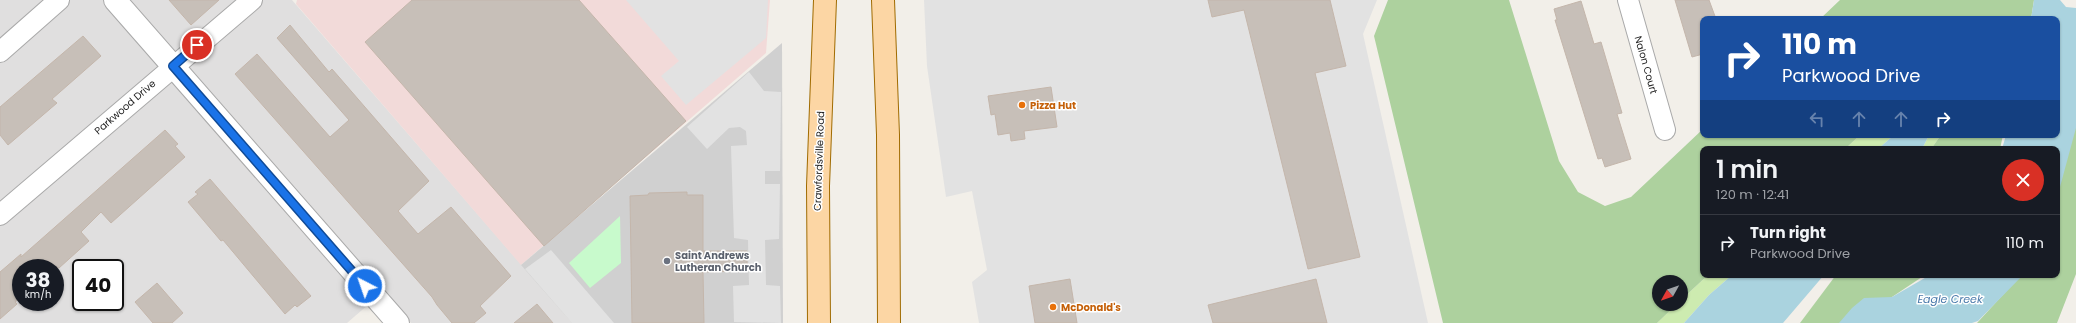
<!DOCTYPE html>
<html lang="en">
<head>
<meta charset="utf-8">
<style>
	body { margin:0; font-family:Poppins,sans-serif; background:#242831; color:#f1f3f6; height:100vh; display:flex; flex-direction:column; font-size:15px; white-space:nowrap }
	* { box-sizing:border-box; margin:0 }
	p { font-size:13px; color:#9ea1a6 }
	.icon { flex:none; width:22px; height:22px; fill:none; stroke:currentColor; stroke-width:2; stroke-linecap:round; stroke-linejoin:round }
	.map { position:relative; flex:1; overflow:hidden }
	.drawer { position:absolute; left:1700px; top:146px; width:360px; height:132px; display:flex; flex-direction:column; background:#171b24; border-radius:8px; box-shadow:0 1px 3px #0004 }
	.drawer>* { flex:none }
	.top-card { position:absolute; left:1700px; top:16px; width:360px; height:122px; border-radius:8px; box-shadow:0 1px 3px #0004; background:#1a4fa0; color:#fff; overflow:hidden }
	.needle { width:26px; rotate:230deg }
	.fabs { position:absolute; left:1652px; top:275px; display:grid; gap:8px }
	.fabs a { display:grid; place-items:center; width:36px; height:36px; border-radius:50%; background:#171b24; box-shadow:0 1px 3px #0004; font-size:20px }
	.speed { position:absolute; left:12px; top:259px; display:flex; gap:8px; font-size:20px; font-weight:700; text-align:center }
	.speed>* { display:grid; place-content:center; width:52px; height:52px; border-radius:50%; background:#171b24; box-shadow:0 1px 3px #0004; line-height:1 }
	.speed small { font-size:10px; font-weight:400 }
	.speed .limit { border:2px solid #111; border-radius:6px; background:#fff; color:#111 }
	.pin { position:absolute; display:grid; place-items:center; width:34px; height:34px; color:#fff; margin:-17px; border:2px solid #fff; border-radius:50%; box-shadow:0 1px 4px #0007 }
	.me { position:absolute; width:44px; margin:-22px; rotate:319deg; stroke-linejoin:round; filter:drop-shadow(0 0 3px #0008) }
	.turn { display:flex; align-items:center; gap:14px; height:84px; padding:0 16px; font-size:18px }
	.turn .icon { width:52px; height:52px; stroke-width:2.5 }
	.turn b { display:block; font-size:28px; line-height:34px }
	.lanes { display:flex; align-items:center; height:38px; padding:0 16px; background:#0003; justify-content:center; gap:20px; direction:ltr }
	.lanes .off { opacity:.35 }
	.round { display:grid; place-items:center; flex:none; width:42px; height:42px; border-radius:21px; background:#242831 }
	.overview { display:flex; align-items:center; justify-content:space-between; height:68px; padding:0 16px }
	h1 { font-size:24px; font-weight:600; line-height:30px }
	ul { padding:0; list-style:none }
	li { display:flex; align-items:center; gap:12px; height:56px; padding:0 16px; border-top:1px solid #363941 }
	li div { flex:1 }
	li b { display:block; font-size:15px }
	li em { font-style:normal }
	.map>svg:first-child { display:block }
	.residential { fill:#e0dfdf; fill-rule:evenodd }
	.commercial { fill:#f2dad9 }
	.religious { fill:#d0d0d0 }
	.grass { fill:#cdebb0 }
	.forest { fill:#add19e }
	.park { fill:#c8facc }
	.parking { fill:#e2e2e2 }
	.water { fill:#aad3df }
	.building { fill:#c7bfb8; stroke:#c4b6ab }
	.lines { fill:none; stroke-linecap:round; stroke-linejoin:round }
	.minor-casing { stroke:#a9a9a9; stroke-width:22 }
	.tertiary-casing { stroke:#a9a9a9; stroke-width:24 }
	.primary-casing { stroke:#a06b00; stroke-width:24 }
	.minor { stroke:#fff; stroke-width:20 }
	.tertiary { stroke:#fff; stroke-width:22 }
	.primary { stroke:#fcd6a4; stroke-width:22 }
	.route-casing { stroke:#114b97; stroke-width:10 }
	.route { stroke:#1a73e8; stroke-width:7 }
	.food-dot { fill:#e8710a; stroke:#fff; stroke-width:1.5 }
	.worship-dot { fill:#6b7280; stroke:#fff; stroke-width:1.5 }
	.labels { text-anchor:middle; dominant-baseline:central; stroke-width:3; stroke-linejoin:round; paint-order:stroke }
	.street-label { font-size:10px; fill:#222; stroke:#fff }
	.food-label { font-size:10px; font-weight:bold; fill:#c56008; stroke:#fff; text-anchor:start }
	.worship-label { font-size:10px; font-weight:bold; fill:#5b616d; stroke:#fff; text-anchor:start }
	.water-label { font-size:11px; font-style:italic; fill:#4a7aab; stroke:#fff }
</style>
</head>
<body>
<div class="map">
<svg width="2076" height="323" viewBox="0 0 2076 323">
	<rect width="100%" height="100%" fill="#f2efe9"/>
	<path class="residential" d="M0,0H292L572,323H411L384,291L347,323H0ZM21,268H55V302H21ZM81,268H115V302H81Z"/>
	<path class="commercial" d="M297,0H770L766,53L521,265L296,4Z"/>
	<path class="religious" d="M782,43L783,323H572L521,265Z"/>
	<path class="grass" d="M1860,135H1894L1878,149H1845Z
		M1929,135H1941L1931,149H1922Z
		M1708,275H1732L1709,295L1684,323H1657L1677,304H1681V300Z"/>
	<path class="forest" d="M1388,0H1509L1559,161L1578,192L1605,206L1631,197L1703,129V135H1860L1845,149H1703V275H1708L1681,300V282H1659V304H1677L1657,323H1443L1374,36Z
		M1840,0H2034L2031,19H1820Z
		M2076,123V274L2057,323H1977L2021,275H2057V196Z
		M1941,135H2003L2000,149H1931Z
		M1836,275H1925L1892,297L1843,323H1800Z"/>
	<path class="park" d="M620,216L621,263L590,288L569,263Z"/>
	<path class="parking" d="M626,0H768L766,38L686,105L661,76L679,61Z
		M924,0H1377L1363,34L1428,323H979L972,282L987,270L972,191L946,197L927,66Z
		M749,72L764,91L781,92L780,171H765V184H780L779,239L765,240L766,285L780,286L781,323L734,322L733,286L749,285L748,240L734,238L731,146L747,145L746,131L740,127L729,128L707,149L687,127Z
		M551,250L614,323H572L525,269Z"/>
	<path class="water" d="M2034,0H2060L2066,7L2076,8V128L2057,198V149H2002L2006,135H2057V19H2031Z
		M1894,135H1929L1922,149H1878Z
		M1732,275H1824L1783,323H1684L1709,295Z
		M1930,275H2023L1978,321L1972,323H1839L1852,308L1864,298L1892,297Z"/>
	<path class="building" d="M169,0H219L191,25Z
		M412,0H579L686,121L544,246L365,42Z
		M1208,0H1330L1346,66L1315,73L1360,257L1308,269L1244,10L1212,17Z
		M1675,0H1709L1716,19H1703V54L1692,57Z
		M1581,1L1594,44L1601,42L1622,113L1617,114L1631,159L1605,167L1602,158L1598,159L1555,20H1557L1554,9Z
		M290,25L329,72L332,69L429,181L398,211L418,234L451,207L511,276L480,306L486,313L474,323H452L437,305L432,297L235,74L257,54L330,137L349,120L277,38Z
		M83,36L101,56L52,99L57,103L8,145L0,135V107Z
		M1051,87L1057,127L1024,131L1025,139L1011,141L1010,133L998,135L995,114L991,115L988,96Z
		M165,130L178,144L175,146L185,157L111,223L101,212L81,232L89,241L59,268H21V297L15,302L17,304L0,319V272L21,254V257Z
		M210,179L311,296L297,307L295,305L285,314L223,240L221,241L188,202L198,194L195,192Z
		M687,192V195H703V251H747V271L703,272L704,323H632L630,196L648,195L649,193Z
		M1070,279L1077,323H1035L1029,286Z
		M1316,279L1327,323H1213L1208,305Z
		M157,283L183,313L172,323H153L135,302Z
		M537,304L553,323H514Z"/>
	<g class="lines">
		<defs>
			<path id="minor" d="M1628,0L1665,130
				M0,52L59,0
				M0,215L252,0"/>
			<path id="tertiary" d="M115,0L398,323"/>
			<path id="primary" d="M883,0L888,135L889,323
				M819,323L818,186L825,0"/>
		</defs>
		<use href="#minor" class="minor-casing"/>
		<use href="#tertiary" class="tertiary-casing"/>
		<use href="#primary" class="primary-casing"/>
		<use href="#minor" class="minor"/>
		<use href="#tertiary" class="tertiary"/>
		<use href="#primary" class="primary"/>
	</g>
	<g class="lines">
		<defs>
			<path id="route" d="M197,45L173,66L365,286"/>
		</defs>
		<use href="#route" class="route-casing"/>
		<use href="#route" class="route"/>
	</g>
	<g class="food-dot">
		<circle cx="1022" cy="105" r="4"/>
		<circle cx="1053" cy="307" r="4"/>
	</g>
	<circle class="worship-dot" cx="667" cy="261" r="4"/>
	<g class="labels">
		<g class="street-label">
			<text transform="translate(1646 65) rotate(74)">Nalon Court</text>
			<text transform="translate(125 107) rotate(-41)">Parkwood Drive</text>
			<text transform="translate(819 161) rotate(-88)">Crawfordsville Road</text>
		</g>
		<g class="food-label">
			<text x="1030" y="105">Pizza Hut</text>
			<text x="1061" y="307">McDonald's</text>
		</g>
		<g class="worship-label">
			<text x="675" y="255">Saint Andrews<tspan x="675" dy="12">Lutheran Church</tspan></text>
		</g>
		<g class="water-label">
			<text x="1950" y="299">Eagle Creek</text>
		</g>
	</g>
</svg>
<div class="fabs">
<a><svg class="needle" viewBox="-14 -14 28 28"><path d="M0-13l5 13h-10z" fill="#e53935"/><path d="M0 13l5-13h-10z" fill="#9ea1a6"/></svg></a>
</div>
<div class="speed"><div>38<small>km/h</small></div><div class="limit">40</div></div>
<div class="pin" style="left:197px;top:45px;background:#d93025"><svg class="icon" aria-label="arrive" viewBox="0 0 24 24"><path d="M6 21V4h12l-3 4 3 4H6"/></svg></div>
<svg class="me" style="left:365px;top:286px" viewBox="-20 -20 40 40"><circle r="17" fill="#1a73e8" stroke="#fff" stroke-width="3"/><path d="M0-11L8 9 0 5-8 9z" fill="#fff"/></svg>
<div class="top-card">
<div class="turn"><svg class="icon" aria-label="right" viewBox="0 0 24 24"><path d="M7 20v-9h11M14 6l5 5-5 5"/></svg><div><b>110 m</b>Parkwood Drive</div></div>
<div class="lanes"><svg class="icon off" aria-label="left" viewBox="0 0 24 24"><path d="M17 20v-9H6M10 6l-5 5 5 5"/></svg><svg class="icon off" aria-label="ahead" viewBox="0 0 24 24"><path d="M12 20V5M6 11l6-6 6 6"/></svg><svg class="icon off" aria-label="ahead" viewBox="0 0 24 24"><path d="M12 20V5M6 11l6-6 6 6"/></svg><svg class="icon" aria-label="right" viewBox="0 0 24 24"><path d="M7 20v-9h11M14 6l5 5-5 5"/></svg></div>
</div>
<section class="drawer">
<div class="overview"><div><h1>1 min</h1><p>120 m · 12:41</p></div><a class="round" style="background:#d93025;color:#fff"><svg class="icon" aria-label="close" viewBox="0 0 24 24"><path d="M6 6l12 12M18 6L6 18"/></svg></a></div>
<ul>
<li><svg class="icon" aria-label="right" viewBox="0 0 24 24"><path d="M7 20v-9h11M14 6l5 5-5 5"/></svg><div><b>Turn right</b><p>Parkwood Drive</p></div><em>110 m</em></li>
</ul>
</section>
</div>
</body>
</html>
